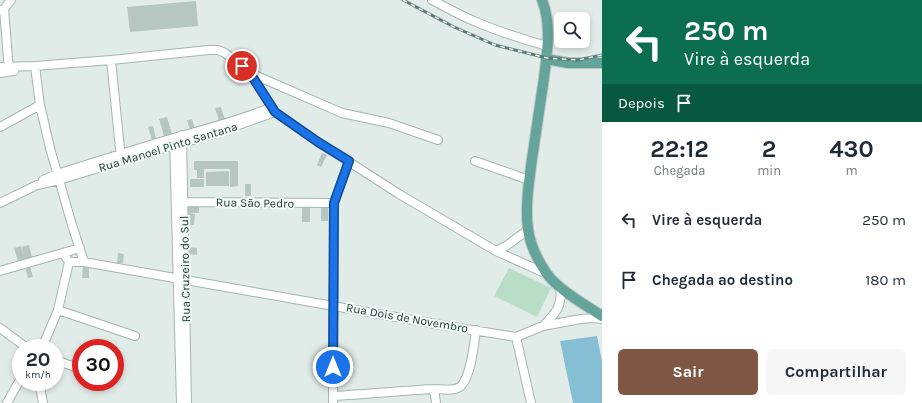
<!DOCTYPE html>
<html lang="pt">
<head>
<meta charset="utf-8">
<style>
	body { margin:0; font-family:Karla,sans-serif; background:#f6f6f7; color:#1f2937; height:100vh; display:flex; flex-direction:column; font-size:15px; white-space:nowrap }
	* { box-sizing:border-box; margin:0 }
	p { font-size:13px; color:#747a83 }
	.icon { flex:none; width:22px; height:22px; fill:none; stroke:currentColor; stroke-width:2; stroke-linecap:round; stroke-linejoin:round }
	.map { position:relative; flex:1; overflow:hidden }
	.sheet { display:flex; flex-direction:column; background:#fff; width:320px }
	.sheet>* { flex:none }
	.top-card { background:#0b6e4f; color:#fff; overflow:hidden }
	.controls { position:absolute; left:554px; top:12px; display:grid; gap:8px }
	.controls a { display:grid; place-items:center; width:36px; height:36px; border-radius:6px; background:#fff; box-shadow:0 2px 6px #0003; font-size:20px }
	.speed { position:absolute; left:12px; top:339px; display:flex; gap:8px; font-size:20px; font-weight:700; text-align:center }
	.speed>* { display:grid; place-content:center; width:52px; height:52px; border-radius:50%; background:#fff; box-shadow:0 2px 6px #0003; line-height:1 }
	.speed small { font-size:10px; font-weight:400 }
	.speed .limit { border:6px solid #d22; background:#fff; color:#111 }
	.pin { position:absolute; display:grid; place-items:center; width:34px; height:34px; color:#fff; margin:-17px; border:2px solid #fff; border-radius:50%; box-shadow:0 1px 4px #0007 }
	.me { position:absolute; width:44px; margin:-22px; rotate:0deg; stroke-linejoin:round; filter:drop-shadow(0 0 3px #0008) }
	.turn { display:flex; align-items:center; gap:14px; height:84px; padding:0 16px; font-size:18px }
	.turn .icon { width:52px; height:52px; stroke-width:2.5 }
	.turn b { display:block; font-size:28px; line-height:34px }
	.then { display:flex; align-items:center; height:38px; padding:0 16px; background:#0003; gap:8px; font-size:15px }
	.eta { display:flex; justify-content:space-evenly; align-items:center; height:68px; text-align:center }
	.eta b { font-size:24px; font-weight:700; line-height:28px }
	.button { display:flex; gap:8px; margin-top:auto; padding:8px 16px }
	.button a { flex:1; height:46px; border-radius:6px; background:#805744; color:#fff; font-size:16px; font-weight:700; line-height:46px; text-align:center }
	.button a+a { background:#f6f6f7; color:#1f2937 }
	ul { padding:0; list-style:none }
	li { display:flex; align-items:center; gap:12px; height:60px; padding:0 16px }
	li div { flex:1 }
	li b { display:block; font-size:15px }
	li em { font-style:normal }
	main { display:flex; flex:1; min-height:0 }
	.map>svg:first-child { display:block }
	.green { fill:#b9dec7 }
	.water { fill:#86bfd4 }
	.building { fill:#b6c7c2 }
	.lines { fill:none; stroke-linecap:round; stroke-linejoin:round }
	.minor-casing { stroke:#a4b4b1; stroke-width:10 }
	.major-casing { stroke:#c1c9c8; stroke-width:12 }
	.minor { stroke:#fff; stroke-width:8 }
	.major { stroke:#64a49b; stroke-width:10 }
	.rail-casing { stroke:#5b7975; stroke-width:3 }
	.rail { stroke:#f2f9f6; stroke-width:1.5; stroke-dasharray:4.5; stroke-linecap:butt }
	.route-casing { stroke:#114b97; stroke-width:10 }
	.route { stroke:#1a73e8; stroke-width:7 }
	.labels { text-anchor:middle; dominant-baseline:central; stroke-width:4; stroke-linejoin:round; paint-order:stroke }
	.street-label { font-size:12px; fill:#213e39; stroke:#f2f9f6 }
</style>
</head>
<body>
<main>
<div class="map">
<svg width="602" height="403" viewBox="0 0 602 403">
	<rect width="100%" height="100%" fill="#e1ece9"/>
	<path class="green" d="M509,268L551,288L537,317L494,296Z"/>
	<path class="water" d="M597,336L602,361V403H573L560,341Z"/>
	<path class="building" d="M196,1L198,26L130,32L127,7Z
		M221,107L225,120L219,121L215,108Z
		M167,117L172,134L164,136L159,119Z
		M192,119L195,129L190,130L187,120Z
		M153,126L156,138L152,140L148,127Z
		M322,153L327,155L321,167L317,165Z
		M194,161H238V186L230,187V169H204V178H197V170H194Z
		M229,171V186H206V172Z
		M190,179H204V187H190Z
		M245,184H251V196H245Z
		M186,206H199V213H188L195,214L194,225H185V220H191L186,219Z
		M302,207L310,208V222H302Z
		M321,207H328V221H321Z
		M29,245L32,257L18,261L14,248L21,246L24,256L22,247Z
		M187,247L197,248V255L187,254Z
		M118,253L124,254L123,263H117Z
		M30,266L33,277L28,278L25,267Z
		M83,266L89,267V278H82Z"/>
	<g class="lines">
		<defs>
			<path id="minor" d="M432,0C446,7 459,15 474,21C497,31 522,39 547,46
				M4,9L9,71
				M1,10L4,9L11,0
				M111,60L121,159
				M35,66L40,105L50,148L72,225L84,262
				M0,67L35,66L111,60L209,50H218L225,53L250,73L275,112L318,142L399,194L496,251L547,274
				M0,73L14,71
				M250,73L342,113L389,123L438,140
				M0,127L40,105
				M182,135L187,403
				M174,138L181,403
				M475,161L529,180
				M43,180L57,174C99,161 141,147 184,135C214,127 243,119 272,107
				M179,202L334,203
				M0,203L37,185L59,180L174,145L208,136L275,112
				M496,251L506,246L528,230
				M69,262H84L447,326L516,337
				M0,271L80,248
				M58,310L135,336
				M543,326C555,314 563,306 560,288
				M0,328L27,348
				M516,337L543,326L581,319L594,318L602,319
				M516,337L531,403
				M42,348L58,310L69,262L63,253
				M55,360L81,369
				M39,382L43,403
				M434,389L436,403
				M333,396C367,394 400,391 434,389C442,389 454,392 461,386C471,376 474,345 476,330
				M7,403L17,385L21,379
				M333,403L334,203L349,161"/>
			<path id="major" d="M542,0C552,25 547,53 544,78C540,105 536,132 532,159C529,182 525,206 528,229C530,244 538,261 547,274C560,291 584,304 602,316
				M546,59L568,63H602"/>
		</defs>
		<use href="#minor" class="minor-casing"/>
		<use href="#major" class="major-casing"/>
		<use href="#minor" class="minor"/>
		<use href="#major" class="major"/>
		<defs>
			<path id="rail" d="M403,0L454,27L495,45L547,58L578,60L602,55"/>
		</defs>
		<use href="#rail" class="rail-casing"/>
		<use href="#rail" class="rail"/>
	</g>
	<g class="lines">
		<defs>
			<path id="route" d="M242,66L250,73L275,112L318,142L349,161L334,203L333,367"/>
		</defs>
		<use href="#route" class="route-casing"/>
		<use href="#route" class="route"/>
	</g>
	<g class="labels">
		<g class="street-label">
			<text transform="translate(168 147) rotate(-17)">Rua Manoel Pinto Santana</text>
			<text transform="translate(255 203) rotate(1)">Rua São Pedro</text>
			<text transform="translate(185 269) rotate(-91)">Rua Cruzeiro do Sul</text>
			<text transform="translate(407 318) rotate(10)">Rua Dois de Novembro</text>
		</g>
	</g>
</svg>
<div class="controls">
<a><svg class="icon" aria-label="search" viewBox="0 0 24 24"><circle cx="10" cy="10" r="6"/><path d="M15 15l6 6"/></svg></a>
</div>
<div class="speed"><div>20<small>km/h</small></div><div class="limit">30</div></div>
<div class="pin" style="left:242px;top:66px;background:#d93025"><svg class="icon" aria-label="arrive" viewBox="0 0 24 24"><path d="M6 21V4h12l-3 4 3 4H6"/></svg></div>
<svg class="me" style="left:333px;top:367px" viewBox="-20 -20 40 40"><circle r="17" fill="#1a73e8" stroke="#fff" stroke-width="3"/><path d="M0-11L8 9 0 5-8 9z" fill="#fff"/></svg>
</div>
<section class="sheet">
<div class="top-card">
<div class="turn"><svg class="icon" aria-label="left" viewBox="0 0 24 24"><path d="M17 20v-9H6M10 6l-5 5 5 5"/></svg><div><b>250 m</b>Vire à esquerda</div></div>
<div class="then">Depois<svg class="icon" aria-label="arrive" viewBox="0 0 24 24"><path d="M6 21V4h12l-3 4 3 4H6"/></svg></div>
</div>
<div class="eta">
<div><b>22:12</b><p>Chegada</p></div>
<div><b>2</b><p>min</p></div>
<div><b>430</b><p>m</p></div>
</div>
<ul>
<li><svg class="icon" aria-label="left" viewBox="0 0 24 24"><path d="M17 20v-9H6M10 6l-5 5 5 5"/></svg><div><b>Vire à esquerda</b></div><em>250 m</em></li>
<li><svg class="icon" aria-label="arrive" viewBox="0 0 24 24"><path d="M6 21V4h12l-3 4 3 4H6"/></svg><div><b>Chegada ao destino</b></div><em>180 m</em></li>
</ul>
<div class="button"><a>Sair</a><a>Compartilhar</a></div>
</section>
</main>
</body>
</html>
